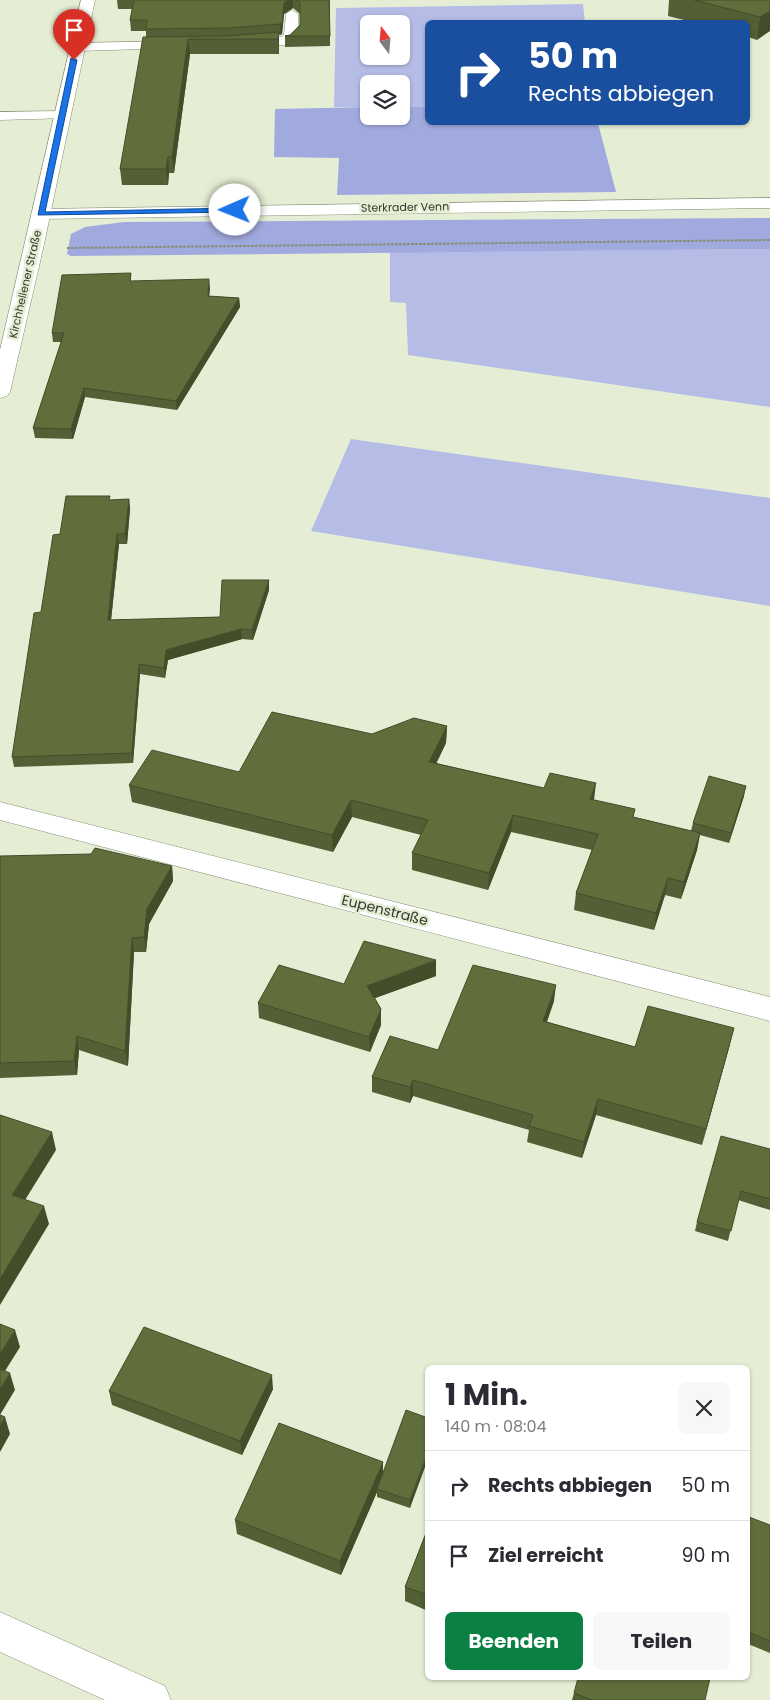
<!DOCTYPE html>
<html lang="de">
<head>
<meta charset="utf-8">
<style>
	body { margin:0; font-family:Poppins,sans-serif; background:#f7f7f7; color:#2b2b33; height:100vh; display:flex; flex-direction:column; font-size:19px; white-space:nowrap }
	* { box-sizing:border-box; margin:0 }
	p { font-size:16px; color:#7c7c81 }
	.icon { flex:none; width:28px; height:28px; fill:none; stroke:currentColor; stroke-width:2; stroke-linecap:round; stroke-linejoin:round }
	.map { position:relative; flex:1; overflow:hidden }
	.sheet { position:absolute; left:425px; top:1365px; width:325px; height:315px; display:flex; flex-direction:column; background:#fff; border-radius:8px; box-shadow:0 1px 4px #0004 }
	.sheet>* { flex:none }
	.top-card { position:absolute; left:425px; top:20px; width:325px; height:105px; border-radius:8px; box-shadow:0 1px 4px #0004; background:#1a4fa0; color:#fff; overflow:hidden }
	.needle { width:32px; rotate:344deg }
	.controls { position:absolute; left:360px; top:15px; display:grid; gap:10px }
	.controls a { display:grid; place-items:center; width:50px; height:50px; border-radius:8px; background:#fff; box-shadow:0 1px 4px #0004; font-size:25px }
	.pin { position:absolute; display:grid; place-items:center; width:42px; height:42px; color:#fff; margin:-51px -21px; border-radius:50% 50% 50% 0; rotate:-45deg; box-shadow:0 0 5px #0007 }
	.pin .icon { rotate:45deg }
	.me { position:absolute; width:55px; margin:-28px; rotate:269deg; stroke-linejoin:round; filter:drop-shadow(0 0 4px #0008) }
	.turn { display:flex; align-items:center; gap:18px; height:105px; padding:0 20px; font-size:22px }
	.turn .icon { width:65px; height:65px; stroke-width:2.5 }
	.turn b { display:block; font-size:35px; line-height:42px }
	.round { display:grid; place-items:center; flex:none; width:52px; height:52px; border-radius:8px; background:#f7f7f7 }
	.overview { display:flex; align-items:center; justify-content:space-between; height:85px; padding:0 20px }
	h1 { font-size:30px; font-weight:700; line-height:38px }
	.cta { display:flex; gap:10px; margin-top:auto; padding:10px 20px }
	.cta a { flex:1; height:58px; border-radius:8px; background:#0b8043; color:#fff; font-size:20px; font-weight:700; line-height:58px; text-align:center }
	.cta a+a { background:#f7f7f7; color:#2b2b33 }
	ul { padding:0; list-style:none }
	li { display:flex; align-items:center; gap:15px; height:70px; padding:0 20px; border-top:1px solid #e1e1e2 }
	li div { flex:1 }
	li b { display:block; font-size:19px }
	li em { font-style:normal }
	.map>svg:first-child { display:block }
	.green { fill:#b5bde7; fill-rule:evenodd }
	.forest { fill:#a1aade }
	.lines { fill:none; stroke-linecap:round; stroke-linejoin:round }
	.lane-casing { stroke:#868e77; stroke-width:1 }
	.street-casing { stroke:#868e77; stroke-width:1 }
	.secondary-casing { stroke:#868e77; stroke-width:1 }
	.path { stroke:#888e7c; stroke-width:2; stroke-dasharray:3 1; stroke-linecap:butt }
	.lane { fill:#fff; fill-rule:evenodd }
	.street { fill:#fff; fill-rule:evenodd }
	.secondary { fill:#fff; fill-rule:evenodd }
	.wall { fill:#535f34 }
	.shaded-wall { fill:#434d2a }
	.building { fill:#606e3c; stroke:#434d2a }
	.route { fill:#1a73e8; stroke:#114b97 }
	.labels { text-anchor:middle; dominant-baseline:central; stroke-width:5; stroke-linejoin:round; paint-order:stroke }
	.far-street-label { font-size:11px; fill:#34372d; stroke:#e5eed4 }
	.street-label { font-size:14px; fill:#34372d; stroke:#e5eed4 }
</style>
</head>
<body>
<div class="map">
<svg width="770" height="1700" viewBox="0 0 770 1700">
	<rect width="100%" height="100%" fill="#e5eed4"/>
	<path class="green" d="M583,4L585,22H428L427,107H401V84H369V107H334L336,8ZM369,24H401V56H369Z
		M770,249V407L408,355L406,303L390,302V252Z
		M351,439L770,498V606L311,531Z"/>
	<path class="forest" d="M369,107V116H401V107H427L428,122L598,123L616,192L337,195L339,158L274,157L275,109Z
		M770,218V249L71,256L67,254L71,234L85,227L124,222Z"/>
	<g class="lines">
		<defs>
			<path id="lane" d="M292,10L298,14V36L289,44L284,45L246,48L239,44L246,40L281,37L284,35L286,14Z
				M173,41L180,45L178,48L77,51L70,47L77,43Z
				M62,111L67,112L69,115L67,118L0,120V112Z"/>
			<path id="street" d="M770,198V208L40,219L34,218L31,214L34,210L40,209Z
				M0,802L770,997V1021L0,820Z"/>
			<path id="secondary" d="M81,0H95L43,249L10,392L7,396L0,398V350Z
				M0,1612L165,1686L171,1700H105L0,1652Z"/>
		</defs>
		<use href="#lane" class="lane-casing"/>
		<use href="#street" class="street-casing"/>
		<use href="#secondary" class="secondary-casing"/>
		<path class="path" d="M67,248L770,240"/>
		<use href="#lane" class="lane"/>
		<use href="#street" class="street"/>
		<use href="#secondary" class="secondary"/>
	</g>
	<path class="wall" d="M117,0H330V46L285,47V36L290,35L300,25V14L293,8L284,14L282,34L279,35V54H190L174,173H169L168,185H122L120,169L146,37V31H131L130,20L132,9H118Z
		M669,0H770L757,40L748,37V22H692L668,16Z
		M131,273V281L210,288L209,296L239,298L240,307L177,410L85,397L73,439L35,438L33,428L61,342H53L52,333Z
		M129,499L130,509L127,544H119L111,620L220,617L269,580V590L253,640L242,639L168,660L165,678L140,674L133,763L14,767L12,757L41,612L60,534L110,500Z
		M447,726L446,743L436,763L594,800L634,817L691,831L693,823L744,796L729,843L700,835L697,850L681,899L665,895L654,930L574,910L576,893L592,850L511,832L488,890L412,870V853L421,835L352,817L333,852L132,802L129,785L239,772L372,734Z
		M0,856L172,866L173,881L149,924L146,952H134L128,1066L79,1050L77,1075L0,1078Z
		M436,976L375,998L381,1009V1025L370,1052L259,1018L258,1003L344,984Z
		M554,1001L547,1022L635,1047L730,1044L702,1145L596,1115L582,1158L527,1142L529,1130L413,1096L410,1103L372,1092V1077L438,1050Z
		M770,1149V1210L738,1200L728,1241L695,1231L697,1222Z
		M273,1389L242,1455L112,1405L109,1391Z
		M428,1418L410,1508L377,1497V1492L341,1575L237,1534L235,1520L383,1472Z
		M748,1522L770,1525V1653L748,1644Z
		M428,1528V1611L405,1601V1587Z
		M574,1693L705,1700H572Z"/>
	<path class="shaded-wall" d="M289,0H293V8L284,14L282,34L280,35V24L284,3Z
		M770,11V31L757,40L760,17Z
		M279,32V54L278,39Z
		M188,39L190,54L174,173L172,157Z
		M168,157L169,173L168,185L166,169Z
		M209,279L210,288L208,305V296Z
		M239,298L240,307L177,410L176,401Z
		M84,388L85,397L73,439L71,429Z
		M129,499L130,509L127,544L125,534Z
		M117,534L119,544L110,630L108,620Z
		M269,580V590L253,640L252,630Z
		M241,629L242,639L168,660L165,678L164,668L166,650Z
		M139,664L140,674L133,763L132,753Z
		M447,726L446,743L429,779V762Z
		M596,783L594,800L590,799Z
		M746,786L744,796L729,843L731,833Z
		M351,800L352,817L333,852L332,835Z
		M513,815L511,832L488,890L489,873Z
		M700,833L697,850L681,899L684,882Z
		M172,866L173,881L149,924L146,952L144,937L147,909Z
		M668,878L665,895L654,930L656,913Z
		M132,938L134,952L128,1066L125,1051Z
		M436,960V976L367,1001V986Z
		M556,985L554,1001L541,1037L543,1021Z
		M381,1009V1025L370,1052L369,1037Z
		M734,1028L730,1044L702,1145L706,1129Z
		M77,1036L79,1050L77,1075L74,1061Z
		M413,1080V1096L410,1103V1087Z
		M598,1099L596,1115L582,1158L584,1142Z
		M52,1132L56,1150L17,1213L12,1195Z
		M44,1206L49,1224L0,1305V1279Z
		M15,1330L20,1347L0,1379V1354Z
		M10,1373L15,1390L0,1415V1389Z
		M272,1375L273,1389L242,1455L240,1441Z
		M5,1417L10,1434L0,1452V1426Z
		M428,1452V1459L410,1508V1500Z
		M383,1462V1477L377,1489V1492L341,1575L340,1561Z"/>
	<path class="building" d="M134,0H289L284,3L282,23L280,24L228,28L146,29L147,20H130Z
		M295,0H329L330,36H285L290,35L300,25V3Z
		M694,0H770V11L760,17Z
		M279,32L278,39H188L172,157H168L166,169H120L143,37L228,36Z
		M131,273L130,281L209,279L208,296L239,298L176,401L84,388L71,429L33,428L64,333H52L62,275Z
		M66,496H110L109,500L129,499L125,534H117L108,620L220,617L222,580H269L252,630L241,629L166,650L164,668L139,664L132,753L12,757L34,613L41,612L53,535L60,534Z
		M272,712L372,734L414,718L447,726L429,762L544,788L550,773L596,783L590,799L635,809L633,817L700,833L684,882L668,878L656,913L576,893L598,834L513,815L489,873L412,853L428,820L351,800L332,835L129,785L152,750L239,772Z
		M709,776L746,786L731,833L693,823Z
		M95,848L172,866L147,909L144,937L132,938L125,1051L77,1036L74,1061L0,1063V856L91,854Z
		M364,941L436,960L367,986L381,1009L369,1037L258,1003L279,965L344,984Z
		M473,965L556,985L543,1021L635,1047L648,1006L734,1028L706,1129L598,1099L584,1142L529,1126L533,1115L413,1080L410,1087L372,1077L390,1036L438,1050Z
		M0,1115L52,1132L12,1195L44,1206L0,1279Z
		M721,1136L770,1149V1199L741,1191L731,1231L697,1222Z
		M0,1324L15,1330L0,1354Z
		M144,1327L272,1375L240,1441L109,1391Z
		M0,1369L10,1373L0,1389Z
		M406,1410L428,1418V1452L410,1500L377,1489Z
		M0,1415L5,1417L0,1426Z
		M279,1423L383,1462L340,1561L235,1520Z
		M749,1517L770,1525V1641L748,1632V1523Z
		M428,1528V1595L405,1587Z
		M578,1678H710L705,1700H592L574,1693Z"/>
	<path class="route" d="M71,58L77,60L45,212L235,208H237V212L38,215Z"/>
	<g class="labels">
		<g class="far-street-label">
			<text transform="translate(405 207) rotate(-1)">Sterkrader Venn</text>
			<text transform="translate(25 284) rotate(-77)">Kirchhellener Straße</text>
		</g>
		<g class="street-label">
			<text transform="translate(385 910) rotate(14)">Eupenstraße</text>
		</g>
	</g>
</svg>
<div class="controls">
<a><svg class="needle" viewBox="-14 -14 28 28"><path d="M0-13l5 13h-10z" fill="#e53935"/><path d="M0 13l5-13h-10z" fill="#7c7c81"/></svg></a>
<a><svg class="icon" aria-label="layers" viewBox="0 0 24 24"><path d="M12 4l9 5-9 5-9-5zM3 14l9 5 9-5"/></svg></a>
</div>
<div class="pin" style="left:74px;top:60px;background:#d93025"><svg class="icon" aria-label="arrive" viewBox="0 0 24 24"><path d="M6 21V4h12l-3 4 3 4H6"/></svg></div>
<svg class="me" style="left:235px;top:210px" viewBox="-20 -20 40 40"><circle r="19" fill="#fff"/><path d="M0-13L10 11 0 6-10 11z" fill="#1a73e8"/></svg>
<div class="top-card">
<div class="turn"><svg class="icon" aria-label="right" viewBox="0 0 24 24"><path d="M7 20v-9h11M14 6l5 5-5 5"/></svg><div><b>50 m</b>Rechts abbiegen</div></div>
</div>
<section class="sheet">
<div class="overview"><div><h1>1 Min.</h1><p>140 m · 08:04</p></div><a class="round"><svg class="icon" aria-label="close" viewBox="0 0 24 24"><path d="M6 6l12 12M18 6L6 18"/></svg></a></div>
<ul>
<li><svg class="icon" aria-label="right" viewBox="0 0 24 24"><path d="M7 20v-9h11M14 6l5 5-5 5"/></svg><div><b>Rechts abbiegen</b></div><em>50 m</em></li>
<li><svg class="icon" aria-label="arrive" viewBox="0 0 24 24"><path d="M6 21V4h12l-3 4 3 4H6"/></svg><div><b>Ziel erreicht</b></div><em>90 m</em></li>
</ul>
<div class="cta"><a>Beenden</a><a>Teilen</a></div>
</section>
</div>
</body>
</html>
